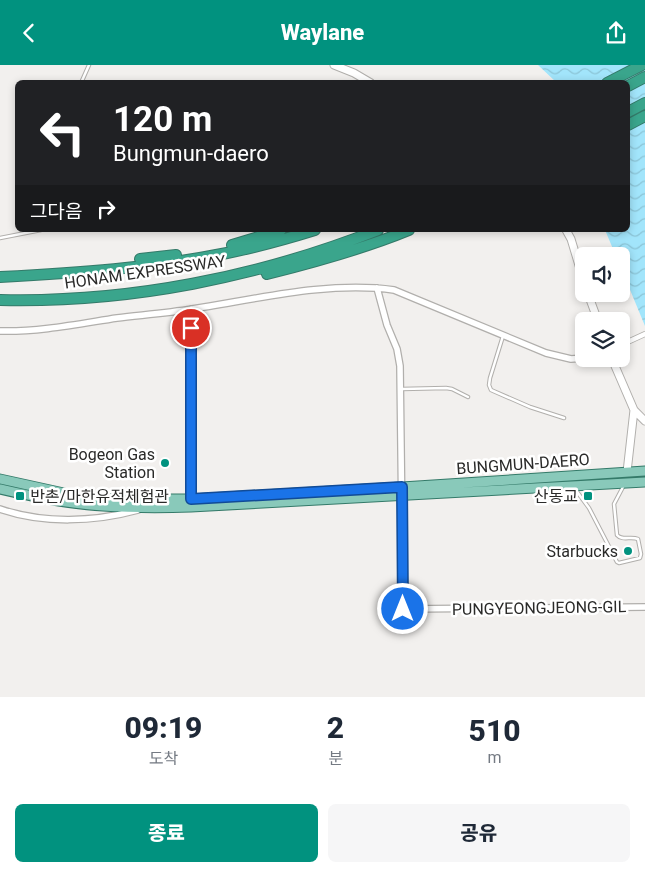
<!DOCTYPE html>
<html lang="ko">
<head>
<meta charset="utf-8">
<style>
	body { margin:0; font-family:Roboto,"Noto Sans KR",sans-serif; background:#f6f6f7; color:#1f2937; height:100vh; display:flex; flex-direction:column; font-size:19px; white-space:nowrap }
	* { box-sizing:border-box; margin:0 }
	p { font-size:16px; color:#747a83 }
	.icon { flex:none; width:28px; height:28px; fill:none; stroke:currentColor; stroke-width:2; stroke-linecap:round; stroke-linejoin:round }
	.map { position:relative; height:632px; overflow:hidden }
	.drawer { display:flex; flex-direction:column; background:#fff; flex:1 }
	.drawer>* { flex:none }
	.guide { position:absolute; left:15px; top:15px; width:615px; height:152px; border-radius:8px; box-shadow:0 2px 8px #0003; background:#202124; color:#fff; overflow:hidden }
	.buttons { position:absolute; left:575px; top:182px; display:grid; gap:10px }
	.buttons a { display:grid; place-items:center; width:55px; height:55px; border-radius:8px; background:#fff; box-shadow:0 2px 8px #0003; font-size:25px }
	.pin { position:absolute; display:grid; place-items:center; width:42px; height:42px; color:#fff; margin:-21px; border:2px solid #fff; border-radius:50%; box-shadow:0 1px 5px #0007 }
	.me { position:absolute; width:55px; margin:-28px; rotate:0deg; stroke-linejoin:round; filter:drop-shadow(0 0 4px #0008) }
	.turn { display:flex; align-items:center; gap:18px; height:105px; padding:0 15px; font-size:22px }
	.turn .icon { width:65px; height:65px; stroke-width:2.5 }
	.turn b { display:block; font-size:35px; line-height:42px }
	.then { display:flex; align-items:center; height:48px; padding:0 15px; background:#0003; gap:10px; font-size:19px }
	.eta { display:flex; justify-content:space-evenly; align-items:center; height:85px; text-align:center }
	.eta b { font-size:30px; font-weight:800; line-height:35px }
	.primary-button { display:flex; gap:10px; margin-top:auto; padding:10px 15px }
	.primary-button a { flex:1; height:58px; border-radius:8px; background:#01927f; color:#fff; font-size:20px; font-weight:800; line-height:58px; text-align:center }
	.primary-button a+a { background:#f6f6f7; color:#1f2937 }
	header { display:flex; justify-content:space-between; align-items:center; height:65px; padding:0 15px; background:#01927f; color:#fff; font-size:22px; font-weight:800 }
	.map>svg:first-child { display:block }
	.water { fill:url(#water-waves) }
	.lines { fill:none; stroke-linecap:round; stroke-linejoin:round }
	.service-casing { stroke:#b1afac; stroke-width:4.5 }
	.pedestrian-casing { stroke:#b1afac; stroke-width:6 }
	.minor-casing { stroke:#b1afac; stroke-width:8 }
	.tertiary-casing { stroke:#b1afac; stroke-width:9 }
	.primary-casing { stroke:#347a69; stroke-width:11 }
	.motorway-casing { stroke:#347a69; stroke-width:12 }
	.service { stroke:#fff; stroke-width:2.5 }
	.pedestrian { stroke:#fff; stroke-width:4.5 }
	.minor { stroke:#fff; stroke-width:5.5 }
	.tertiary { stroke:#fff; stroke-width:7 }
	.primary { stroke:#89c9ba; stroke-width:9 }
	.motorway { stroke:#3aa58c; stroke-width:10 }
	.route-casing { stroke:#114b97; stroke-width:12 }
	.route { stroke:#1a73e8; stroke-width:9 }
	.poi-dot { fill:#01927f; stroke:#fff; stroke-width:2 }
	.labels { text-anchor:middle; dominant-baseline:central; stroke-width:5; stroke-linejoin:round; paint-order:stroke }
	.street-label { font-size:16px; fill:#2a2a29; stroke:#fff }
	.poi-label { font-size:16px; fill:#2a2a29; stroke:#fff; text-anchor:end }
</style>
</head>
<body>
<header><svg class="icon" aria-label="back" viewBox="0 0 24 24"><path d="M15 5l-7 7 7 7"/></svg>Waylane<svg class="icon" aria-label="share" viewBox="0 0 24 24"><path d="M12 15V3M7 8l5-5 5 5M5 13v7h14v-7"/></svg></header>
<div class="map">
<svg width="645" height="632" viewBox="0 0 645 632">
	<defs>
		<pattern id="water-waves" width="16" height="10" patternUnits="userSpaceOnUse" patternTransform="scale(1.25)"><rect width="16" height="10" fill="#a2e5fb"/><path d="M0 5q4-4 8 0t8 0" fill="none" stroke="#8cc5d7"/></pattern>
	</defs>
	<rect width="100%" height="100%" fill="#f2f0ee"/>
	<path class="water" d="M538,0H645V261L621,203V191H616L605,165H628V18L556,17Z"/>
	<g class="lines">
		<defs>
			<path id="service" d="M81,18L89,0
				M0,173L41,165
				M503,271L490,313L489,320L491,325L530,342L564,353
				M402,324L446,323L452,324L468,332
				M575,424L589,443L617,497L619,498L640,493L641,489L638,474C631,471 622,476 617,470L614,439L624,420"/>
			<path id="pedestrian" d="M621,280L645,269"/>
			<path id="minor" d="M377,223L387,260L397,284L400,301L403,544L645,542
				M0,266C39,267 78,259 117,253C142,250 167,248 192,244C257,234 328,216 394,225L546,288L571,294L584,293
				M191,437V244
				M0,444C44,459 94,457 138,445"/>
			<path id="tertiary" d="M334,0L354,8L371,18
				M566,165L571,174L584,217
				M588,229L598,256
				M612,294L634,345L645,356
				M627,407L634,345"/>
			<path id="primary" d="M0,414L73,430L108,434H191L402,422L645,406
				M0,424C34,432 68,439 103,441C132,443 162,443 191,442L645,417"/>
			<path id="motorway" d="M607,18L642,0
				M628,21L645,12
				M628,47L645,38
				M628,60L645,51
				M232,180L281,165
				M140,194L176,190
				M267,209C315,197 363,184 409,165
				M0,212C76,208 152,203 227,188C257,182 286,174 315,165
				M0,235C129,238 259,212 378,165"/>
		</defs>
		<use href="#service" class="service-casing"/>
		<use href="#pedestrian" class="pedestrian-casing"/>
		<use href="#minor" class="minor-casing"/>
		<use href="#tertiary" class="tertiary-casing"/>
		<use href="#primary" class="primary-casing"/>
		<use href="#motorway" class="motorway-casing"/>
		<use href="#service" class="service"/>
		<use href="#pedestrian" class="pedestrian"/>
		<use href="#minor" class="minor"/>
		<use href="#tertiary" class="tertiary"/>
		<use href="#primary" class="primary"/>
		<use href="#motorway" class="motorway"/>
	</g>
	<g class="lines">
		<defs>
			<path id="route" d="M191,263V434L402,422L403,544"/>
		</defs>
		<use href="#route" class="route-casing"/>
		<use href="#route" class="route"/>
	</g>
	<g class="poi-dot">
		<circle cx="165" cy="398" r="5"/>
		<rect x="15" y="426" width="10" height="10" rx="2.5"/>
		<rect x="583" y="426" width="10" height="10" rx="2.5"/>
		<circle cx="628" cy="486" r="5"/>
	</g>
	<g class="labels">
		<g class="street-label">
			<text transform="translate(145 207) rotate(-8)">HONAM EXPRESSWAY</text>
			<text transform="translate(523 399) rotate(-4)">BUNGMUN-DAERO</text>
			<text transform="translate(539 543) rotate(-1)">PUNGYEONGJEONG-GIL</text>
		</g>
		<g class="poi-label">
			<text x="155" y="389">Bogeon Gas<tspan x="155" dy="18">Station</tspan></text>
			<text x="30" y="431" text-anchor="start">반촌/마한유적체험관</text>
			<text x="578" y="431">산동교</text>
			<text x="618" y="486">Starbucks</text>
		</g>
	</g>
</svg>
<div class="buttons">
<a><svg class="icon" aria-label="sound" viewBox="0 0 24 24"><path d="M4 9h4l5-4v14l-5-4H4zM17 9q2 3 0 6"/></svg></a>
<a><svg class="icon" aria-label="layers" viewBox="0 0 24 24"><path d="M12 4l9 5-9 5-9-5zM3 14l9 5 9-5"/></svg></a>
</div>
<div class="pin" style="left:191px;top:263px;background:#d93025"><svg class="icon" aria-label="arrive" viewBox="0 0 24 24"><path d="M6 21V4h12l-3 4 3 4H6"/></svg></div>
<svg class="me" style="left:403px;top:544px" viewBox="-20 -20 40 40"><circle r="17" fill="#1a73e8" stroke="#fff" stroke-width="3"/><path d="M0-11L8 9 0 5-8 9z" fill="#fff"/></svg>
<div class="guide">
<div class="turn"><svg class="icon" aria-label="left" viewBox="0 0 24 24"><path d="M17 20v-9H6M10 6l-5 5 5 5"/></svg><div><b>120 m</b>Bungmun-daero</div></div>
<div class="then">그다음<svg class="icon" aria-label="right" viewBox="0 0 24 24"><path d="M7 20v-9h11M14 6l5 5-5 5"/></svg></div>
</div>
</div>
<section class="drawer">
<div class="eta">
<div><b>09:19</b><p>도착</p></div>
<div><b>2</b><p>분</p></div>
<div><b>510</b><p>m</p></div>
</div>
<div class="primary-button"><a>종료</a><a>공유</a></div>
</section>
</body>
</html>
